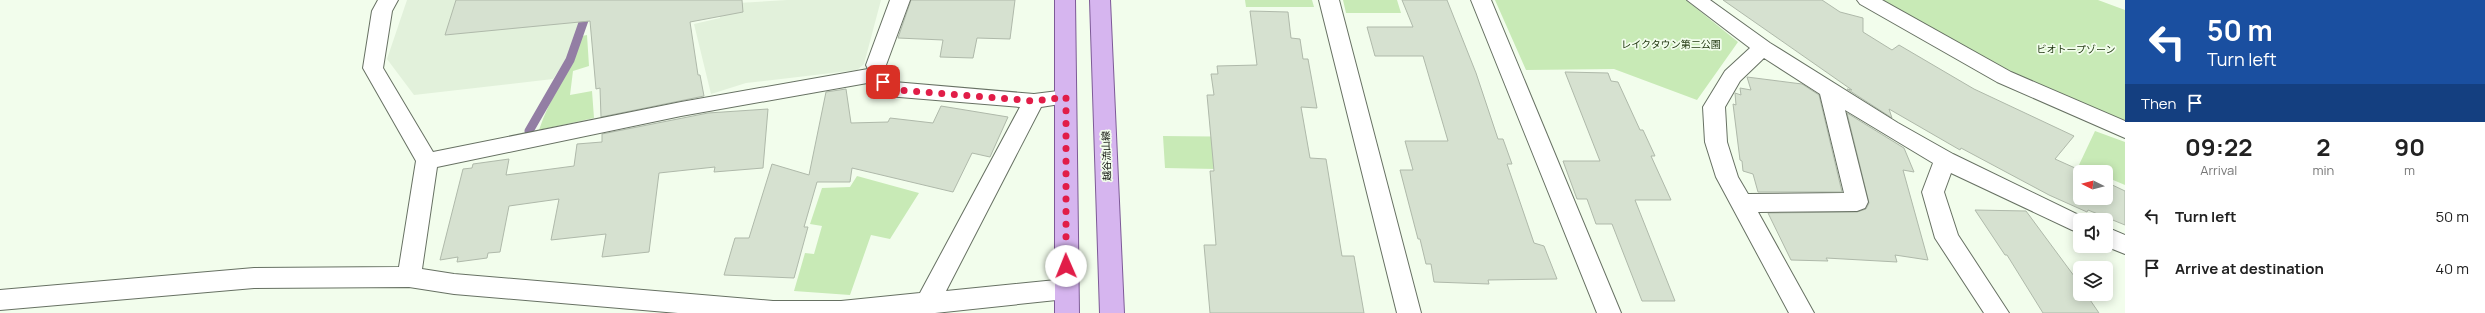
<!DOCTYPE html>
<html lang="en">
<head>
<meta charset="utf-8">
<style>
	body { margin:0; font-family:Manrope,"Noto Sans JP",sans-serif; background:#f6f6f6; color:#222; height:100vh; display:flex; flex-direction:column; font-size:15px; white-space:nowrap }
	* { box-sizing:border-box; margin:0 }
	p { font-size:13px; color:#767676 }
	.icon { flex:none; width:22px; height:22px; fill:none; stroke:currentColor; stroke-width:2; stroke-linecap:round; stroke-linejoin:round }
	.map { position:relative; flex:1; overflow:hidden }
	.details { display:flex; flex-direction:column; background:#fff; width:360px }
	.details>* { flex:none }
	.banner { background:#1a4fa0; color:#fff; overflow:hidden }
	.needle { width:26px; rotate:276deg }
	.tools { position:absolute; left:2073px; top:165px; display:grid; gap:8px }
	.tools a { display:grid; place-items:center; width:40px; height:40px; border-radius:6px; background:#fff; box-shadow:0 2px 10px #0003; font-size:20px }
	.pin { position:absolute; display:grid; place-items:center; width:34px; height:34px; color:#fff; margin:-17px; border-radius:8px; box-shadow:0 2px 6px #0006 }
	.me { position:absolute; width:44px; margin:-22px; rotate:359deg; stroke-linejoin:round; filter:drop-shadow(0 0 3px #0008) }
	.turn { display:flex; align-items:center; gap:14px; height:84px; padding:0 16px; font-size:18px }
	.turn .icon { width:52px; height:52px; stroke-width:2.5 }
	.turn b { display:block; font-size:28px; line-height:34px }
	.then { display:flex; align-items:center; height:38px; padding:0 16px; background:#0003; gap:8px; font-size:15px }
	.eta { display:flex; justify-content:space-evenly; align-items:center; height:68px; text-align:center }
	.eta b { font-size:24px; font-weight:700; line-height:28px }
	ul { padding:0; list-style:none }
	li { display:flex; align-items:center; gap:12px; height:52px; padding:0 16px }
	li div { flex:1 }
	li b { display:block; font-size:15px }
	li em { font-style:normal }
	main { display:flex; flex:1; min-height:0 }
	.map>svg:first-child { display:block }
	.built { fill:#e2f1db }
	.green { fill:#c8eab6 }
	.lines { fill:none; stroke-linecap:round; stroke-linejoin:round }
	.stream { stroke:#937ea4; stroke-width:9 }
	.building { fill:#d6e1d0; stroke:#afb9aa }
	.street-casing { stroke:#677163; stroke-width:2 }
	.primary-casing { stroke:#7d5a97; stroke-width:2 }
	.street { fill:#fff; fill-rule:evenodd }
	.primary { fill:#d6b5ef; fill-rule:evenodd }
	.route { stroke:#e11d48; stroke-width:7; stroke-dasharray:0 12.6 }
	.labels { text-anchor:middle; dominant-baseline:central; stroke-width:3.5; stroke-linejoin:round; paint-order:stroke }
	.park-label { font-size:10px; fill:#1d340d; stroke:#f2fdec }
	.street-label { font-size:10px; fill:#0a0d08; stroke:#f2fdec }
</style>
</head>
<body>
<main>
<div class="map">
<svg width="2125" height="313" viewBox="0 0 2125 313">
	<rect width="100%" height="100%" fill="#f2fdec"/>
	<path class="built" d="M407,0H587L567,58L553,79L414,95L387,59Z
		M787,0H881L864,64L857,70L746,83L711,94L694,24L720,18L721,4Z"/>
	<path class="green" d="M1245,0H1312L1314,7H1246Z
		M1343,0H1397L1401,13H1346Z
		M1495,0H1686L1738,42L1697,100L1614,69L1526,70Z
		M1883,0H2098L2125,10V123L2026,79L1967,50Z
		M587,35L589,66L573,71L570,95L592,91L594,118L539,130C550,97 570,69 582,36Z
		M2095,131L2125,142V185L2106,177V172H2092L2078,167Z
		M1163,136L1263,137L1267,170L1165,168Z
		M857,176L919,193L890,239L871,235L850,295L794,291L805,253L814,254L822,226L810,224L822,188L850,187Z"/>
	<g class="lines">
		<path class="stream" d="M529,131L570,60L591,0"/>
	</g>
	<path class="building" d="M456,0H742L743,12L690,22L698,75H700L704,96L601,117L600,88L596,89L590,21L445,35Z
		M911,0H1015L1010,39L977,38L973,58L940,57L943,40L898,38Z
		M1402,0H1447L1476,73L1498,139H1503L1512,164H1507L1534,243L1544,246L1557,279L1488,280L1489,284L1434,282L1431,264H1426L1420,239H1418L1400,170H1413L1405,141H1448L1423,56H1375L1367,27H1413Z
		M1723,0H1822L1840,12L1863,18V32L1892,50L1899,45L1974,89L2074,136L2055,159L2084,172H2080V198H2106V182L2125,191V225L2088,210L2087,212L2049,195L1961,148L1960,150L1889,109L1892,118L1847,89L1852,90Z
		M1250,11L1288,12L1291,38L1300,39L1303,59H1308L1317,108L1301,107L1310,158L1326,159L1342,256H1354L1364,313H1210L1204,245H1216L1210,171H1214L1207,95H1214L1211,74H1218L1217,66L1257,65Z
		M1565,72L1608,73L1611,81L1618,82L1640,130H1643L1655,156H1651L1671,200H1635L1675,301H1642L1612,224H1596L1587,199H1577L1563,161H1600Z
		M1747,77L1802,84L1819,95L1842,192H1758L1753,174L1743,171L1742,161L1740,160L1733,104L1736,105L1735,93L1741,95L1740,88L1751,90Z
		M846,89L851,123L888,122L890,118L933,123L941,106L1008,117L990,157L972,153L953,192L852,168L850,182H817L804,227H808L794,278L724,275L735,238H749L772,164L809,175L826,92Z
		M768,109L763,168L714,172L715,167L659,173L649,252L602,257L606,234L551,240L559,199L509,206L500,252L488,253L487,258L457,262L458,257L440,260L463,169L472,168L473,164L509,159L506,175L574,166L577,144L602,142V134L708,113Z
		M1847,113L1904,148L1914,172L1903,170L1928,260L1895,255L1897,262L1826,258L1828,261L1791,260L1768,213L1857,212L1866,209L1869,203Z
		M1975,210L2026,211L2080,284V294H2086L2099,313H2043L2007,255H2005Z"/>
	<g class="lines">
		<defs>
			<path id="street" d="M378,0H398L392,11L383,68L433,152L681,102L868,69L866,65L890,0H910L886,65L894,82L1034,94L1066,90L1073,92L1076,97L1073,102L1041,107L946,291L1066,279L1075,282L1078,289L1075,296L1066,299L935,313H678L454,294L409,287L254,288L0,310V290L254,268L399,267L416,161L363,68L372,11ZM873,82L880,94L887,96L1020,107L920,293L841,301H773L454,274L422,269L437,167L681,116Z
				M1319,0H1339L1421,313H1397Z
				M1471,0H1491L1621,313H1597Z
				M1687,0H1710L1770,43L1898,123L1953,154L2089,220H2080V233L2072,230L1951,173L1944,192L1958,235L2009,313H1984L1935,238L1922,192L1933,163L1845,110L1868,202L1865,208L1857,211L1758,212L1814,313H1789L1716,177L1705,142L1703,107L1725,71L1750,48ZM1764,58L1820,94L1844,193L1748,194L1738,177L1727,142L1725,107L1740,81Z
				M1857,0H1882L2011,72L2125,121V138L1997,82L1860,4Z
				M2106,227L2125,235V254L2105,246Z"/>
			<path id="primary" d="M1055,0H1075L1079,313H1055Z
				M1090,0H1110L1124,313H1100Z"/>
		</defs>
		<use href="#street" class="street-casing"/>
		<use href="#primary" class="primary-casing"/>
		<use href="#street" class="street"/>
		<use href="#primary" class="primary"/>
	</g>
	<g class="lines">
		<path class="route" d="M883,82L887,89L1034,101L1066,97V266"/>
	</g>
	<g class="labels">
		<g class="park-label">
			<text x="1671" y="44">レイクタウン第二公園</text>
			<text x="2076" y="49">ビオトープゾーン</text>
		</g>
		<g class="street-label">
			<text transform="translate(1106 156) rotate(-92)">越谷流山線</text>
		</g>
	</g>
</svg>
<div class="tools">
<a><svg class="needle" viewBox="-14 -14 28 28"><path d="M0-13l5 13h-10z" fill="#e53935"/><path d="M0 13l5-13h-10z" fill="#767676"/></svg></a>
<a><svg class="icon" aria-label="sound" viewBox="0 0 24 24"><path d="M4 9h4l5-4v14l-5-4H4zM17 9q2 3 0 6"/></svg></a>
<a><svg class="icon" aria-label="layers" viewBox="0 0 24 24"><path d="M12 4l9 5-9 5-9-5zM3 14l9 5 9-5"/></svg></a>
</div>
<div class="pin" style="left:883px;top:82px;background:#d93025"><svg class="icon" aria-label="arrive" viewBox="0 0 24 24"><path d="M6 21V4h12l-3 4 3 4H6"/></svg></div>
<svg class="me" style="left:1066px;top:266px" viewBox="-20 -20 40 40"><circle r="19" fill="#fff"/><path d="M0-13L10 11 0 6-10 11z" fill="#e11d48"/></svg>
</div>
<section class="details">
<div class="banner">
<div class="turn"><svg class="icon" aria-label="left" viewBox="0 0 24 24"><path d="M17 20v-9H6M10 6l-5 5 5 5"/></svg><div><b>50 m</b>Turn left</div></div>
<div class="then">Then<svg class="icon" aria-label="arrive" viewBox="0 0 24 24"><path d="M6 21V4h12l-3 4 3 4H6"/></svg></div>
</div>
<div class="eta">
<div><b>09:22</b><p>Arrival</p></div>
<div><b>2</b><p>min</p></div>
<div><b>90</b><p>m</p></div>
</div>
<ul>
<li><svg class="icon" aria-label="left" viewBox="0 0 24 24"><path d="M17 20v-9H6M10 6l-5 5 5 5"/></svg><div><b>Turn left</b></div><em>50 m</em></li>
<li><svg class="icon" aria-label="arrive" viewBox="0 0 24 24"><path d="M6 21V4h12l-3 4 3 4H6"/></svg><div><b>Arrive at destination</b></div><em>40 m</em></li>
</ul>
</section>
</main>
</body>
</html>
